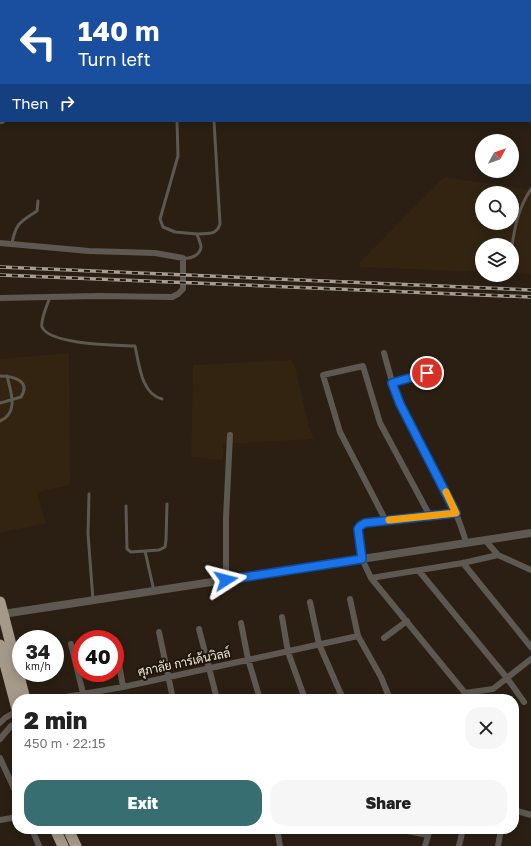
<!DOCTYPE html>
<html lang="en">
<head>
<meta charset="utf-8">
<style>
	body { margin:0; font-family:"Golos Text",Sarabun,sans-serif; background:#f6f6f6; color:#222; height:100vh; display:flex; flex-direction:column; font-size:15px; white-space:nowrap }
	* { box-sizing:border-box; margin:0 }
	p { font-size:13px; color:#767676 }
	.icon { flex:none; width:22px; height:22px; fill:none; stroke:currentColor; stroke-width:2; stroke-linecap:round; stroke-linejoin:round }
	.map { position:relative; flex:1; overflow:hidden }
	.side { position:absolute; left:12px; top:694px; width:507px; height:140px; display:flex; flex-direction:column; background:#fff; border-radius:16px; box-shadow:0 2px 10px #0003 }
	.side>* { flex:none }
	.top-card { position:absolute; left:0px; top:0px; width:531px; height:122px; box-shadow:0 2px 10px #0003; background:#1a4fa0; color:#fff; overflow:hidden }
	.needle { width:26px; rotate:50deg }
	.tools { position:absolute; left:475px; top:134px; display:grid; gap:8px }
	.tools a { display:grid; place-items:center; width:44px; height:44px; border-radius:50%; background:#fff; box-shadow:0 2px 10px #0003; font-size:20px }
	.speed { position:absolute; left:12px; top:630px; display:flex; gap:8px; font-size:20px; font-weight:700; text-align:center }
	.speed>* { display:grid; place-content:center; width:52px; height:52px; border-radius:50%; background:#fff; box-shadow:0 2px 10px #0003; line-height:1 }
	.speed small { font-size:10px; font-weight:400 }
	.speed .limit { border:6px solid #d22; background:#fff; color:#111 }
	.pin { position:absolute; display:grid; place-items:center; width:34px; height:34px; color:#fff; margin:-17px; border:2px solid #fff; border-radius:50%; box-shadow:0 1px 4px #0007 }
	.me { position:absolute; width:44px; margin:-22px; rotate:81deg; stroke-linejoin:round; filter:drop-shadow(0 0 3px #0008) }
	.turn { display:flex; align-items:center; gap:14px; height:84px; padding:0 12px; font-size:18px }
	.turn .icon { width:52px; height:52px; stroke-width:2.5 }
	.turn b { display:block; font-size:28px; line-height:34px }
	.then { display:flex; align-items:center; height:38px; padding:0 12px; background:#0003; gap:8px; font-size:15px }
	.round { display:grid; place-items:center; flex:none; width:42px; height:42px; border-radius:16px; background:#f6f6f6 }
	.headline { display:flex; align-items:center; justify-content:space-between; height:68px; padding:0 12px }
	h1 { font-size:24px; font-weight:800; line-height:30px }
	.button { display:flex; gap:8px; margin-top:auto; padding:8px 12px }
	.button a { flex:1; height:46px; border-radius:16px; background:#376e71; color:#fff; font-size:16px; font-weight:800; line-height:46px; text-align:center }
	.button a+a { background:#f6f6f6; color:#222 }
	.map>svg:first-child { display:block }
	.built { fill:#322411; fill-rule:evenodd }
	.lines { fill:none; stroke-linecap:round; stroke-linejoin:round }
	.service { stroke:#5d5851; stroke-width:3 }
	.minor { stroke:#5d5851; stroke-width:6 }
	.tertiary { stroke:#5d5851; stroke-width:8 }
	.trunk { stroke:#a5998a; stroke-width:11 }
	.rail-casing { stroke:#a69e93; stroke-width:3.5 }
	.rail { stroke:#201609; stroke-width:2; stroke-dasharray:6; stroke-linecap:butt }
	.route-casing { stroke:#114b97; stroke-width:10 }
	.route { stroke:#1a73e8; stroke-width:7 }
	.slow { stroke:#f59e0b; stroke-width:7 }
	.labels { text-anchor:middle; dominant-baseline:central; stroke-width:4; stroke-linejoin:round; paint-order:stroke }
	.street-label { font-size:12px; fill:#f1eae1; stroke:#201609 }
</style>
</head>
<body>
<div class="map">
<svg width="531" height="846" viewBox="0 0 531 846">
	<rect width="100%" height="100%" fill="#2a1f12"/>
	<path class="built" d="M169,0H233L173,1Z
		M290,0H501L502,1H291Z
		M444,177L531,190V274L512,273V245H482V272L360,267V262ZM482,193H512V223H482Z
		M69,353L70,485L37,492L46,523L0,533V359Z
		M292,360L296,370L309,427L314,439L223,444V460L191,457L193,365Z"/>
	<g class="lines">
		<path class="service" d="M319,0V1
			M402,0L405,1
			M447,0L448,1
			M482,0V1
			M384,1L385,0
			M177,121L178,156L160,219L163,227L175,232L197,234C198,238 201,243 201,247C200,255 191,259 184,258
			M197,234C208,233 216,236 220,224L214,121
			M12,243C16,223 20,222 37,211L38,201
			M512,246C515,225 519,207 531,189
			M50,297C48,303 40,321 42,327C50,345 117,345 135,346C139,363 141,394 162,399
			M0,376C14,376 31,381 21,397L0,403
			M0,421C19,413 11,392 7,376
			M89,494L88,534L93,600
			M126,506L127,549L131,552L145,551
			M154,591L145,551L159,550L165,547L166,540L167,504"/>
		<path class="minor" d="M507,0L508,1
			M530,21H531
			M0,76L1,75
			M0,121H2
			M0,243L89,251L155,253L183,258V289L178,294L172,297L98,296L0,298
			M384,353C389,370 393,389 400,405C422,451 452,493 466,542
			M392,383L427,373
			M456,513L365,523L360,526L358,529L362,559L371,578L465,693L493,689L531,659
			M386,521L340,432L323,375L363,366L380,423L430,516
			M485,540L498,555L531,570
			M463,563L531,647
			M419,571L507,678L524,702
			M371,578L463,563L498,555
			M226,580V518L230,435
			M350,599L358,636L381,677L390,699
			M310,602L319,644L343,699
			M282,617L288,652L305,699
			M241,623L248,659L260,699
			M199,629L217,699
			M159,632L173,699
			M384,638L407,621
			M115,640L123,687
			M71,644L83,693
			M54,699L123,687L358,636
			M0,723L5,718L17,711
			M0,739L11,726L17,722
			M0,758L17,795
			M514,810L531,815
			M0,820L17,817
			M32,829L39,846
			M277,829L280,846
			M397,829L428,835
			M425,846L430,829
			M459,846L463,829
			M498,846L501,829"/>
		<path class="tertiary" d="M3,614L531,533"/>
		<path class="trunk" d="M4,0L8,1
			M65,0L70,1
			M152,0L157,1
			M0,19H1
			M530,94H531
			M530,113H531
			M0,602L25,699
			M0,645L17,709
			M55,829L63,846
			M68,829L76,846"/>
		<defs>
			<path id="rail" d="M0,267L531,290
				M0,275L531,297"/>
		</defs>
		<use href="#rail" class="rail-casing"/>
		<use href="#rail" class="rail"/>
	</g>
	<g class="lines">
		<defs>
			<path id="route" d="M226,580L362,559L358,529L360,526L365,523L456,513L400,404L392,383L427,373"/>
		</defs>
		<use href="#route" class="route-casing"/>
		<use href="#route" class="route"/>
		<path class="slow" d="M389,520L456,513L446,492"/>
	</g>
	<g class="labels">
		<g class="street-label">
			<text transform="translate(184 662) rotate(-12)">ศุภาลัย การ์เด้นวิลล์</text>
		</g>
	</g>
</svg>
<div class="tools">
<a><svg class="needle" viewBox="-14 -14 28 28"><path d="M0-13l5 13h-10z" fill="#e53935"/><path d="M0 13l5-13h-10z" fill="#767676"/></svg></a>
<a><svg class="icon" aria-label="search" viewBox="0 0 24 24"><circle cx="10" cy="10" r="6"/><path d="M15 15l6 6"/></svg></a>
<a><svg class="icon" aria-label="layers" viewBox="0 0 24 24"><path d="M12 4l9 5-9 5-9-5zM3 14l9 5 9-5"/></svg></a>
</div>
<div class="speed"><div>34<small>km/h</small></div><div class="limit">40</div></div>
<div class="pin" style="left:427px;top:373px;background:#d93025"><svg class="icon" aria-label="arrive" viewBox="0 0 24 24"><path d="M6 21V4h12l-3 4 3 4H6"/></svg></div>
<svg class="me" style="left:226px;top:580px" viewBox="-20 -20 40 40"><path d="M0-17L14 15 0 8-14 15z" fill="#1a73e8" stroke="#fff" stroke-width="4"/></svg>
<div class="top-card">
<div class="turn"><svg class="icon" aria-label="left" viewBox="0 0 24 24"><path d="M17 20v-9H6M10 6l-5 5 5 5"/></svg><div><b>140 m</b>Turn left</div></div>
<div class="then">Then<svg class="icon" aria-label="right" viewBox="0 0 24 24"><path d="M7 20v-9h11M14 6l5 5-5 5"/></svg></div>
</div>
<section class="side">
<div class="headline"><div><h1>2 min</h1><p>450 m · 22:15</p></div><a class="round"><svg class="icon" aria-label="close" viewBox="0 0 24 24"><path d="M6 6l12 12M18 6L6 18"/></svg></a></div>
<div class="button"><a>Exit</a><a>Share</a></div>
</section>
</div>
</body>
</html>
